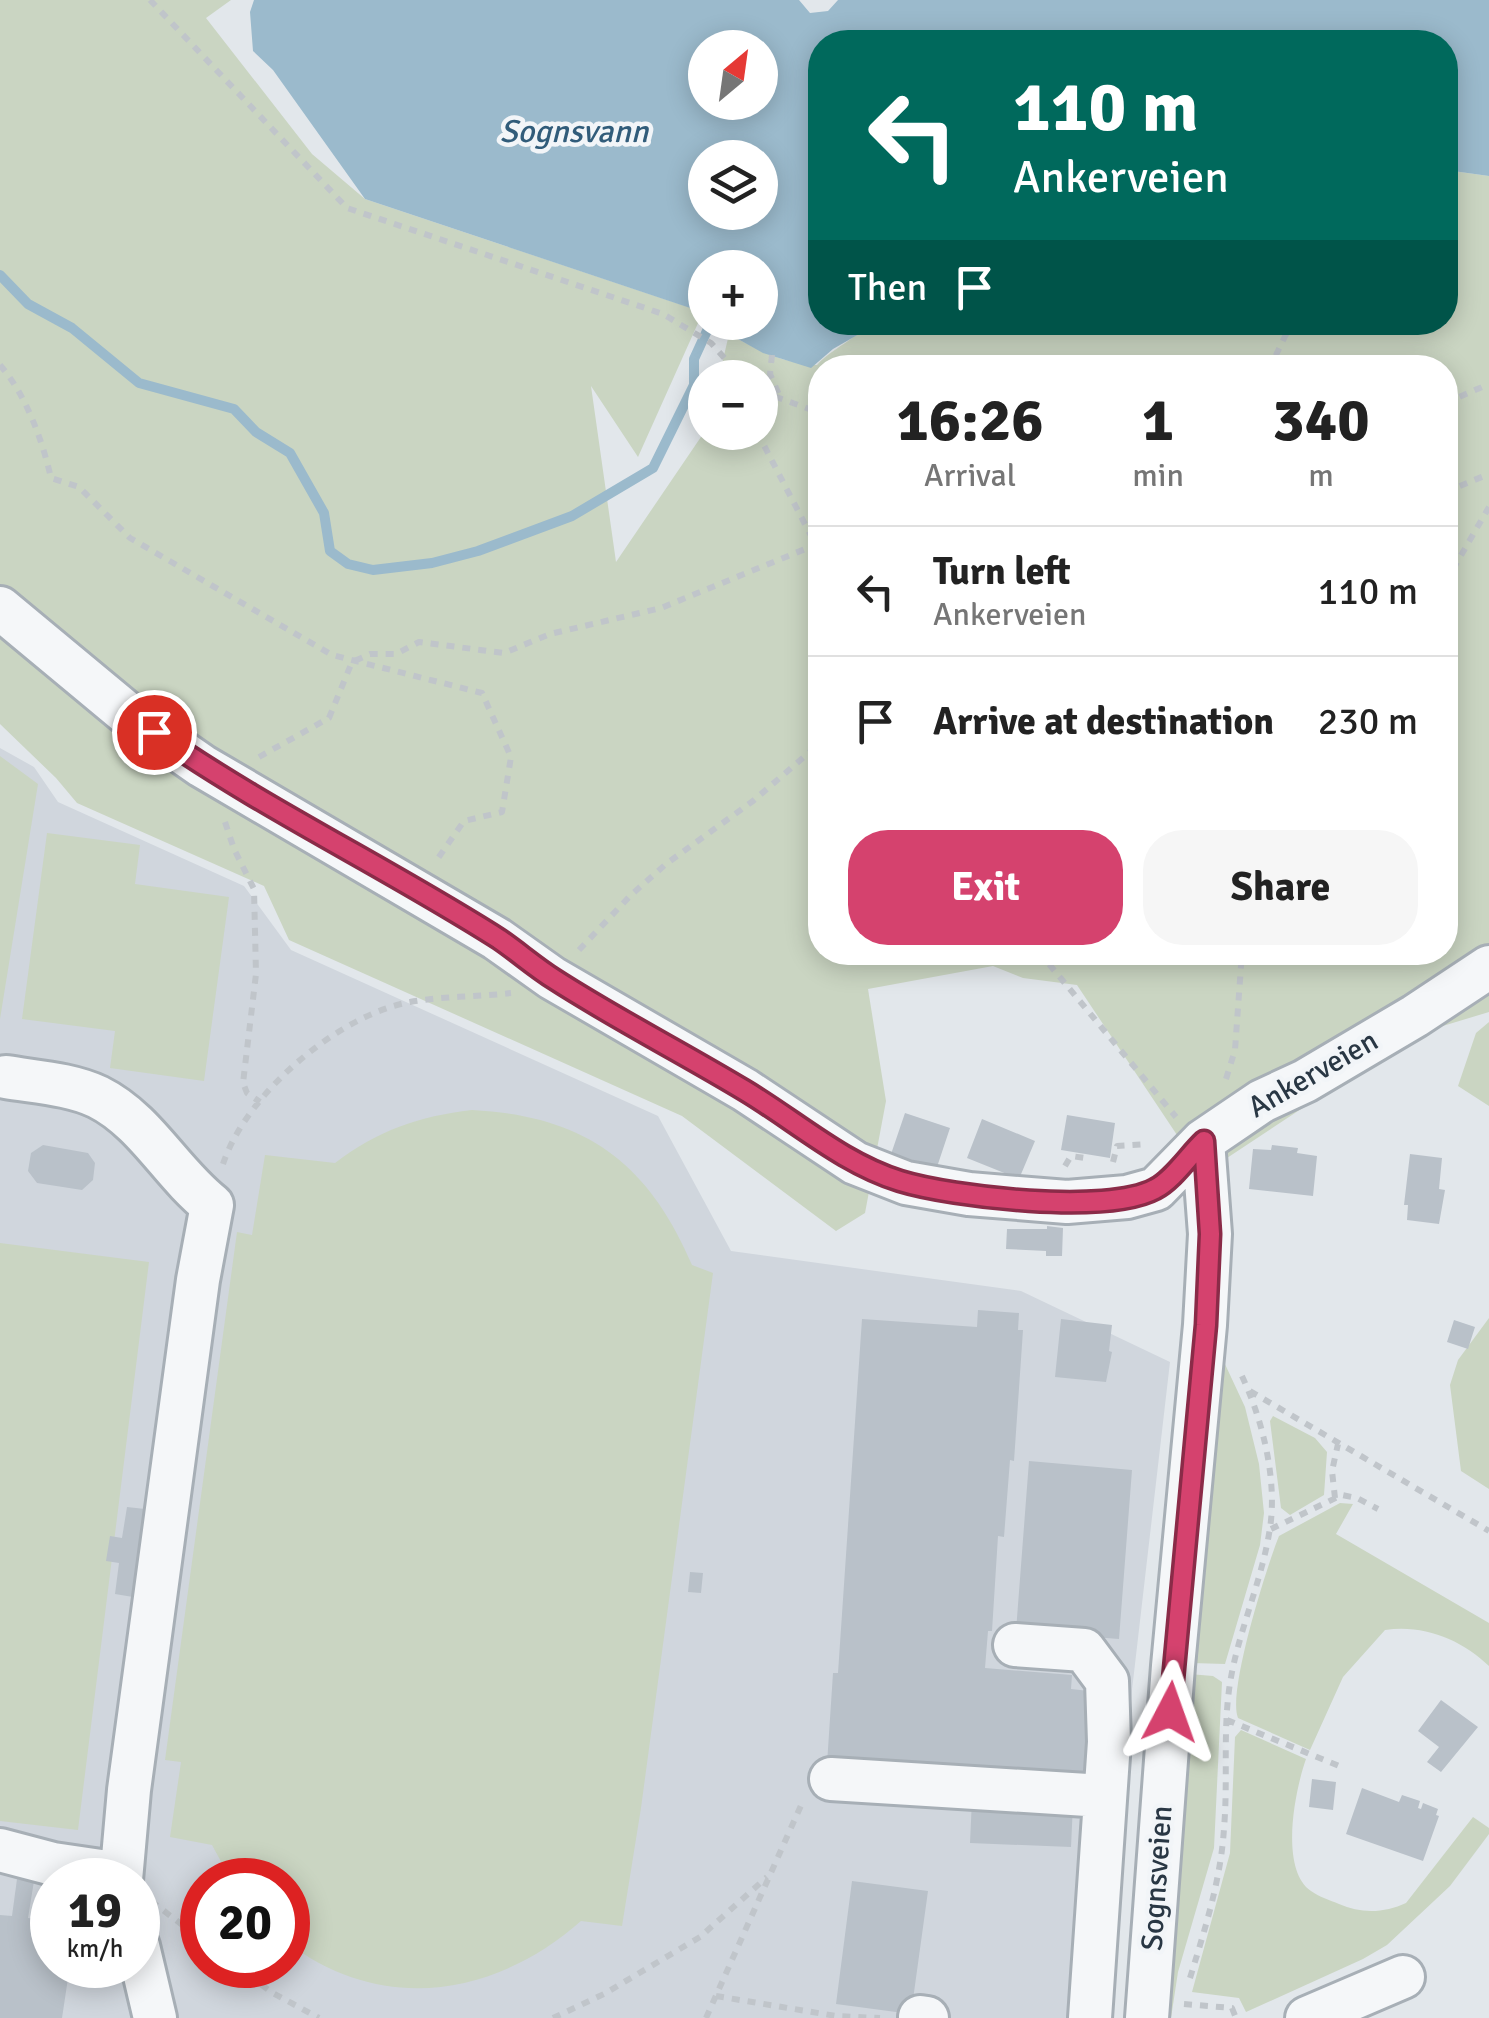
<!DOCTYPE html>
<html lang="en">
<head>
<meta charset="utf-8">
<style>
	body { margin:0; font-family:Signika,sans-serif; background:#f6f6f6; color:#222; height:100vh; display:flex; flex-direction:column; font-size:38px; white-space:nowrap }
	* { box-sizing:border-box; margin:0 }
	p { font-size:32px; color:#767676 }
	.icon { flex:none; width:55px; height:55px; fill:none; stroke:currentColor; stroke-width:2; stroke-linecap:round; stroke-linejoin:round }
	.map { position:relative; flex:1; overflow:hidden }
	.sheet { position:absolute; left:808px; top:355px; width:650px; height:610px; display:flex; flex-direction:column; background:#fff; border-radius:40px; box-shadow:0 5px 25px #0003 }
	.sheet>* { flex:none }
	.top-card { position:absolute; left:808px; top:30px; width:650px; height:305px; border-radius:40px; box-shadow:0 5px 25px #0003; background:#00695c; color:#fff; overflow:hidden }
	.needle { width:65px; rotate:29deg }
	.buttons { position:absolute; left:688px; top:30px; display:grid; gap:20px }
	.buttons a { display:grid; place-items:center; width:90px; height:90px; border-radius:50%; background:#fff; box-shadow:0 5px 25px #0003; font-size:50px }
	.speed { position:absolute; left:30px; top:1858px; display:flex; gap:20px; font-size:50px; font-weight:700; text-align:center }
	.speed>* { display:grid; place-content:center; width:130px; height:130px; border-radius:50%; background:#fff; box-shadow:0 5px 25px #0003; line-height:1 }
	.speed small { font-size:25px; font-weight:400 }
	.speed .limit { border:15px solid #d22; background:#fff; color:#111 }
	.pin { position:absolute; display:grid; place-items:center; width:85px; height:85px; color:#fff; margin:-42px; border:5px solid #fff; border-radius:50%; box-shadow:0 2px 10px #0007 }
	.me { position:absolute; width:110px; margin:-55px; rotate:4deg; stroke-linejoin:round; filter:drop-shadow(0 0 8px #0008) }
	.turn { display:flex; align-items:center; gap:35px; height:210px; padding:0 40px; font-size:45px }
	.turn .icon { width:130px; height:130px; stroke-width:2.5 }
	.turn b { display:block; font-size:70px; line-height:85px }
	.then { display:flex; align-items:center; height:95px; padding:0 40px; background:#0003; gap:20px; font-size:38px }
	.eta { display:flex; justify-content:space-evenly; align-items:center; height:170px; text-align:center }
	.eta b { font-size:60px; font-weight:700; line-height:70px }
	.primary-button { display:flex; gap:20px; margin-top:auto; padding:20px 40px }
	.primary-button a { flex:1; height:115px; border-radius:40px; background:#d5426e; color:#fff; font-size:40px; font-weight:700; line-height:115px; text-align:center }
	.primary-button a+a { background:#f6f6f6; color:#222 }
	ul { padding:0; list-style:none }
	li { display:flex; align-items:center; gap:30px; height:130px; padding:0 40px; border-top:2px solid #e0e0e0 }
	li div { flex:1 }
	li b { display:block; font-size:38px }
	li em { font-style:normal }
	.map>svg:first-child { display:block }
	.built { fill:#d0d6dd; fill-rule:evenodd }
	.green { fill:#cad5c2; fill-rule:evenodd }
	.water { fill:#9bbacc; fill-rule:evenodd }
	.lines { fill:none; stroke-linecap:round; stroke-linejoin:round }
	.stream { stroke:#9bbacc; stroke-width:10 }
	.building { fill:#b9c1c9 }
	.minor-casing { stroke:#a7afb6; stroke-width:48 }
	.path { stroke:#c0c5ca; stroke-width:6; stroke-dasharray:8 8; stroke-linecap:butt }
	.minor { stroke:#f5f7f9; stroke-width:42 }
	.route-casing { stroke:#8a2b48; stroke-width:25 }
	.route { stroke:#d5426e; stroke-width:18 }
	.labels { text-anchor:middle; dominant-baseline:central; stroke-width:9; stroke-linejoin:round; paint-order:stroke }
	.street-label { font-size:30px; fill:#293744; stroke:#f2f5f8 }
	.water-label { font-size:32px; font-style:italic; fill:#315c7a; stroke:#f2f5f8 }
</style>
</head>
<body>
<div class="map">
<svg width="1489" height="2018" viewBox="0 0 1489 2018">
	<rect width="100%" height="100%" fill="#e2e7eb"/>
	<path class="built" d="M0,748L34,767L58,802L244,886L291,950L658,1116L731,1251L1021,1291L1170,1362L1094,2018H0ZM52,1880H138V1965H52ZM202,1880H288V1965H202Z"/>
	<path class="green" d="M0,0H231L206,18L312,154L365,199L703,312L638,457L591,386L616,562L705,431L760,432V378L719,377L729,334C757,350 785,364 817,365C831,349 859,338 866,323L1445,322V163L1453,171L1489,176V1012L1413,1035L1227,1158L1177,1135L1077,985L1023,978L993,966L868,989L886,1101L865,1213L836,1231L682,1116L289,940L264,886L77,803L56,778L0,724ZM820,368H1445V952H820Z
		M0,756L38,784L0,1019Z
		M47,833L140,845L135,884L229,897L204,1081L110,1068L115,1031L22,1019Z
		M1489,1022V1106L1458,1086L1476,1033Z
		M472,1110C585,1116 648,1162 692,1265L713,1273L641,1808L622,1926L581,1921C496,1996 383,2015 288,1943V1880H231L212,1845L170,1837L181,1762L165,1760L237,1232L252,1235L265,1155L335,1163C377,1131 419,1116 472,1110Z
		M0,1243L149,1262L78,1830L0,1821Z
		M1489,1318V1489L1461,1471L1450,1385L1458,1360Z
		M1224,1362L1245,1407L1259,1464L1264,1513L1260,1545L1225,1664L1192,1663L1207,1442Z
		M1273,1416L1315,1438L1327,1452L1324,1495L1290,1515L1281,1508L1270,1421Z
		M1340,1503L1353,1504L1336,1534L1489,1623V1666C1462,1640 1424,1624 1385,1630L1343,1677L1310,1750L1238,1718C1227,1692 1267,1566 1279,1536Z
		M1189,1674L1213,1676L1222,1682L1214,1848L1178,1972L1171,2018H1159Z
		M1241,1730L1306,1759C1295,1790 1279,1869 1311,1891C1319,1897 1330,1900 1339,1904C1361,1914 1385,1913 1406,1903L1473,1817L1489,1828V1834L1450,1886L1387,1945L1363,1959L1246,2012L1239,1998L1192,1992L1230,1853L1235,1737Z"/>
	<path class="water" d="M254,0H799L810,13L828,11L838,0H1489V176L1453,171L1445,163V42H820V322L866,323L859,334L833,349L811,368L763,353L720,329L715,323L760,322V268H705V313L365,199L273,70L253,51L250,12ZM705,48H760V102H705ZM705,158H760V212H705Z"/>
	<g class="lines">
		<path class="stream" d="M0,275L28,304L72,328L139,383L234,409L256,432L290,453L324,513L330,551L348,564L373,570L432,563L478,551L572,516L653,468L694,385V359L711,322"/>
	</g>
	<path class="building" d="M905,1113L950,1128L934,1176L889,1160Z
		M1067,1115L1115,1123L1110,1158L1061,1150Z
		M982,1119L1035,1141L1019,1179L967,1158Z
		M43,1145L88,1153L95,1163L93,1180L82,1190L37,1183L28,1171L31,1153Z
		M1272,1145L1298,1148L1297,1153L1317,1156L1313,1196L1249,1189L1253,1149L1271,1150Z
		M1410,1154L1442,1158L1439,1189L1445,1190L1439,1224L1407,1220L1408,1205H1404Z
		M1047,1226L1063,1228L1062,1256H1046V1251L1006,1249L1007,1229H1047Z
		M978,1310L1019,1313L1018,1330H1023L1014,1461L1010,1460L1004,1537L998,1536L992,1631H988L985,1668L1072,1675L1071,1689L1089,1691L1083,1781L827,1764L833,1673H838L862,1319L977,1327Z
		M1061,1319L1112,1325L1109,1351L1112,1352L1106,1382L1055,1377Z
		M1454,1320L1475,1327L1468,1349L1447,1342Z
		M1029,1461L1132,1470L1119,1639L1016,1631Z
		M127,1507L145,1509L141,1540L151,1543L147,1567L137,1566L133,1597L115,1594L119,1563L106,1561L110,1536L122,1538Z
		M690,1572L703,1573L701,1593L688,1592Z
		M1441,1700L1478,1727L1441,1772L1427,1762L1439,1747L1418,1731Z
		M1312,1779L1336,1782L1333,1810L1309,1807Z
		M1362,1788L1399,1802L1402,1795L1420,1801L1418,1808L1421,1809L1423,1803L1438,1809L1436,1815L1439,1816L1423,1861L1346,1834Z
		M972,1799L1073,1804L1071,1847L970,1843Z
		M17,1879L34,1881L28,1918L52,1921V1965H70L62,2018H0V1915L12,1916Z
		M852,1881L928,1891L911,2014L836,2004Z"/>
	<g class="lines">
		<defs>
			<path id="minor" d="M0,608L130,716L202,766L497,939L552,978L745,1090L855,1163L906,1183L969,1194L1067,1202L1127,1197L1156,1189L1203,1141L1262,1101L1305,1081L1415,1016L1489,967
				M6,1077C36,1082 71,1084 98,1097C146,1121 171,1173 212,1205L198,1280L129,1790L121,1880
				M1015,1645L1084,1650L1107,1681L1109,1742L1090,2018
				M831,1779L1103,1796
				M0,1850L53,1864L121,1874
				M138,1946L155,2018
				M920,2017L927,2018
				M1147,2018L1173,1666L1205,1325L1210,1234L1203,1141
				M1307,2018L1403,1977"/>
		</defs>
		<use href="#minor" class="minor-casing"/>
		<path class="path" d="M150,0L347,208L663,314L711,343L742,378
			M772,355L770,374L780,397
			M0,365C26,395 42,439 51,478L79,487L130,538L332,655L482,693L511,757L502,812L464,821L436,861
			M1266,368L1274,359L1292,322
			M760,391L820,413
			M1445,403L1489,384
			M757,432L820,553
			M1445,492L1489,474
			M1445,583L1489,507
			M259,757L329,718L352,662L370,654H396L419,642L504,653L550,634L661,608L815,545
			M225,822L234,849L254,889L256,974L243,1083L247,1093L260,1102
			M579,950L631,895L666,864L753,801L820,743
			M1039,952L1176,1117
			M1226,1079L1235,1050L1242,952
			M1113,1162L1117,1146L1147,1144
			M223,1164C246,1094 338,1015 410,1002C443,996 478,997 511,993
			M1065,1166L1071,1156L1091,1159
			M1250,1391L1489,1531
			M1335,1498L1332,1471L1338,1444
			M1271,1529L1342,1495L1357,1498L1378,1509
			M1227,1720L1339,1766
			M151,1901L202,1940
			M236,1965L271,1992L319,2018
			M1190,1978C1205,1929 1221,1879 1224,1828C1228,1782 1223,1736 1229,1690C1236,1637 1260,1587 1269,1534C1279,1482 1262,1416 1239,1370
			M716,1996L836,2016L880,2018
			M1184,2004L1232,2008L1236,2018
			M553,2018L604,1994L700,1937L767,1877
			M706,2018L803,1801"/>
		<use href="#minor" class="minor"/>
	</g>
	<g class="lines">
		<defs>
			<path id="route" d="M154,732C264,809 386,867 499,939C518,952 535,967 554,979C616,1019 681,1052 744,1090C796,1121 842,1163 900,1181C952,1197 1107,1215 1155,1189C1173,1180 1189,1155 1204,1141L1210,1234L1206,1325L1170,1712"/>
		</defs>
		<use href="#route" class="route-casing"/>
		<use href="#route" class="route"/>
	</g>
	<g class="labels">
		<g class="street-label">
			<text transform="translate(1313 1074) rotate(-30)">Ankerveien</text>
			<text transform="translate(1157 1878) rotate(-86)">Sognsveien</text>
		</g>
		<g class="water-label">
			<text x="574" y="131">Sognsvann</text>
		</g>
	</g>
</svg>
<div class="buttons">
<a><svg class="needle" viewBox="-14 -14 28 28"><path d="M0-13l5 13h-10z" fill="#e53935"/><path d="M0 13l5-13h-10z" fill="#767676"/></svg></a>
<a><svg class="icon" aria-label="layers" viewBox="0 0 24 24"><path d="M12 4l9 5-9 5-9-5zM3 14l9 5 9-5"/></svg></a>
<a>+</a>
<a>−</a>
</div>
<div class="speed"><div>19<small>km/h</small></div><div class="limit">20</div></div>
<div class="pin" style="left:154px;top:732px;background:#d93025"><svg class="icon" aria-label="arrive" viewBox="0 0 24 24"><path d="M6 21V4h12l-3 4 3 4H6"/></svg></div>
<svg class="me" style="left:1170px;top:1712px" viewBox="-20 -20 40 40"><path d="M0-17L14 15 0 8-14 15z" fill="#d5426e" stroke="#fff" stroke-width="4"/></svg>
<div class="top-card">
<div class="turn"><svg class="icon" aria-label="left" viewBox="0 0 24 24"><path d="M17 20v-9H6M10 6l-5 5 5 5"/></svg><div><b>110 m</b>Ankerveien</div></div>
<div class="then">Then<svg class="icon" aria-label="arrive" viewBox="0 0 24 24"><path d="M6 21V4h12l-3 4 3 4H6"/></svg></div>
</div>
<section class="sheet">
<div class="eta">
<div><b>16:26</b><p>Arrival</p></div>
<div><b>1</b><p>min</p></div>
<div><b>340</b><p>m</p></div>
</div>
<ul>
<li><svg class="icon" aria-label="left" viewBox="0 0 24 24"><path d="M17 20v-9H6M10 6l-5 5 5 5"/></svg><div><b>Turn left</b><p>Ankerveien</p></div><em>110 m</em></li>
<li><svg class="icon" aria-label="arrive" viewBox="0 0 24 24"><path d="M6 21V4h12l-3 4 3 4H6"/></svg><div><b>Arrive at destination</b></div><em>230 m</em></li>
</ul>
<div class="primary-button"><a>Exit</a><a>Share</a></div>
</section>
</div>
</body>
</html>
